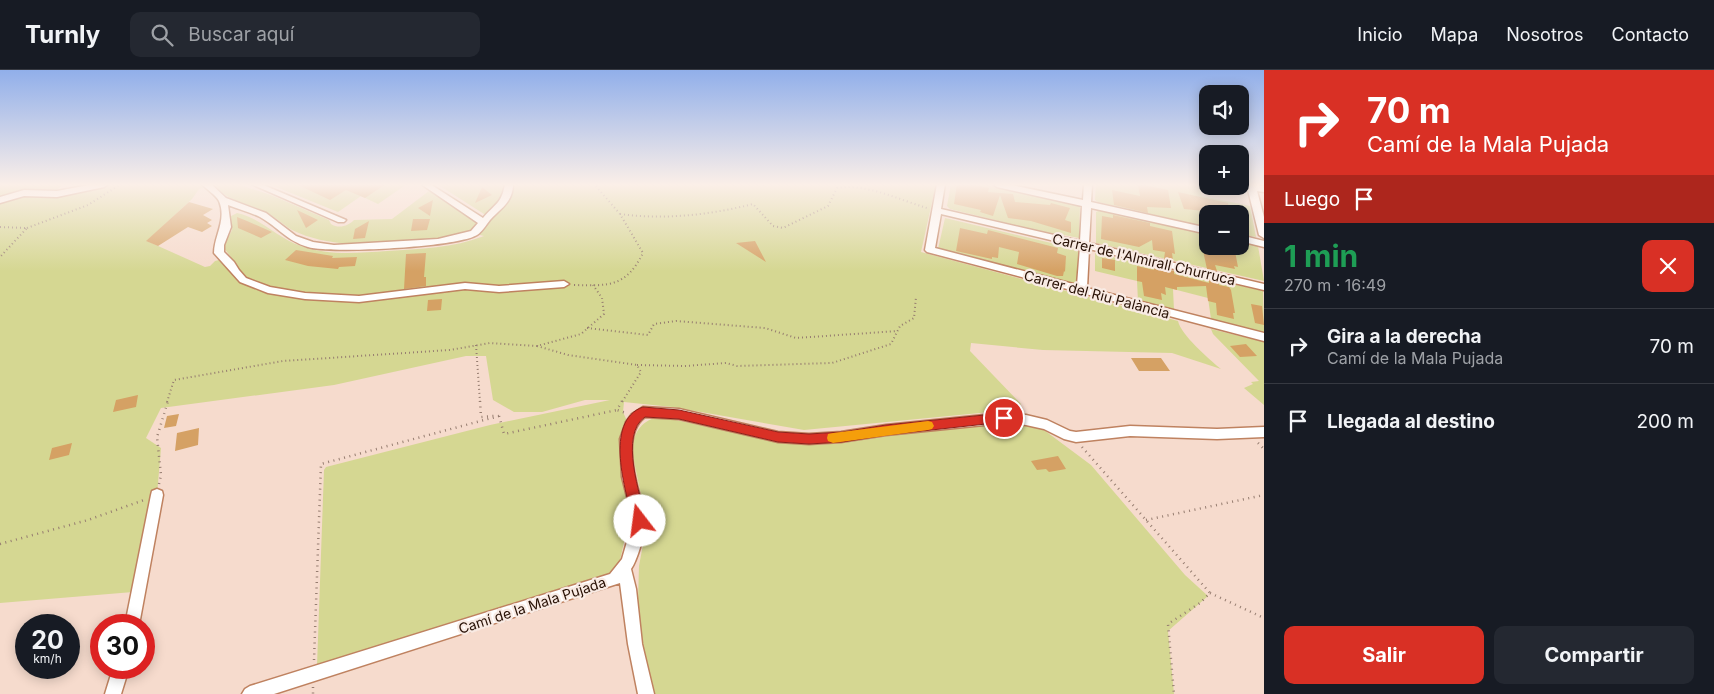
<!DOCTYPE html>
<html lang="es">
<head>
<meta charset="utf-8">
<style>
	body { margin:0; font-family:Inter,sans-serif; background:#242831; color:#f1f3f6; height:100vh; display:flex; flex-direction:column; font-size:19px; white-space:nowrap }
	* { box-sizing:border-box; margin:0 }
	p { font-size:16px; color:#9ea1a6 }
	.icon { flex:none; width:28px; height:28px; fill:none; stroke:currentColor; stroke-width:2; stroke-linecap:round; stroke-linejoin:round }
	.map { position:relative; flex:1; overflow:hidden }
	.sheet { display:flex; flex-direction:column; background:#171b24; width:450px }
	.sheet>* { flex:none }
	.banner { background:#d93025; color:#fff; overflow:hidden }
	.controls { position:absolute; left:1199px; top:15px; display:grid; gap:10px }
	.controls a { display:grid; place-items:center; width:50px; height:50px; border-radius:10px; background:#171b24; box-shadow:0 2px 12px #0003; font-size:25px }
	.speed { position:absolute; left:15px; top:544px; display:flex; gap:10px; font-size:25px; font-weight:700; text-align:center }
	.speed>* { display:grid; place-content:center; width:65px; height:65px; border-radius:50%; background:#171b24; box-shadow:0 2px 12px #0003; line-height:1 }
	.speed small { font-size:12px; font-weight:400 }
	.speed .limit { border:8px solid #d22; background:#fff; color:#111 }
	.pin { position:absolute; display:grid; place-items:center; width:42px; height:42px; color:#fff; margin:-21px; border:2px solid #fff; border-radius:50%; box-shadow:0 1px 5px #0007 }
	.me { position:absolute; width:55px; margin:-28px; rotate:345deg; stroke-linejoin:round; filter:drop-shadow(0 0 4px #0008) }
	.turn { display:flex; align-items:center; gap:18px; height:105px; padding:0 20px; font-size:22px }
	.turn .icon { width:65px; height:65px; stroke-width:2.5 }
	.turn b { display:block; font-size:35px; line-height:42px }
	.then { display:flex; align-items:center; height:48px; padding:0 20px; background:#0003; gap:10px; font-size:19px }
	.round { display:grid; place-items:center; flex:none; width:52px; height:52px; border-radius:10px; background:#242831 }
	.overview { display:flex; align-items:center; justify-content:space-between; height:85px; padding:0 20px }
	h1 { font-size:30px; font-weight:700; line-height:38px; color:#1e9e55 }
	.primary-button { display:flex; gap:10px; margin-top:auto; padding:10px 20px }
	.primary-button a { flex:1; height:58px; border-radius:10px; background:#d93025; color:#fff; font-size:20px; font-weight:700; line-height:58px; text-align:center }
	.primary-button a+a { background:#242831; color:#f1f3f6 }
	ul { padding:0; list-style:none }
	li { display:flex; align-items:center; gap:15px; height:75px; padding:0 20px; border-top:1px solid #363941 }
	li div { flex:1 }
	li b { display:block; font-size:19px }
	li em { font-style:normal }
	header { display:flex; align-items:center; gap:30px; box-sizing:border-box; height:70px; padding:0 25px; background:#171b24; border-bottom:1px solid #363941 }
	header strong { font-size:24px }
	nav { display:flex; gap:28px; margin-inline-start:auto; font-size:18px }
	.search { width:350px; height:45px; background:#242831; display:flex; align-items:center; gap:12px; box-sizing:border-box; padding:0 18px; border-radius:10px; color:#9ea1a6; font-size:19px }
	main { display:flex; flex:1; min-height:0 }
	.map>svg:first-child { display:block }
	.green { fill:#d5d792 }
	.building { fill:#d5a164 }
	.lines { fill:none; stroke-linecap:round; stroke-linejoin:round }
	.street-casing { stroke:#bf8260; stroke-width:3 }
	.path-far1 { stroke:#967d70; stroke-width:2; stroke-dasharray:1 3; stroke-linecap:butt }
	.path { stroke:#967d70; stroke-width:2.5; stroke-dasharray:1 4.5; stroke-linecap:butt }
	.street { fill:#fff; fill-rule:evenodd }
	.route { fill:#d93025; stroke:#8d1f18 }
	.slow { fill:#f59e0b }
	.labels { text-anchor:middle; dominant-baseline:central; stroke-width:4.5; stroke-linejoin:round; paint-order:stroke }
	.street-label { font-size:14px; fill:#271004; stroke:#f9ebe4 }
</style>
</head>
<body>
<header>
<strong>Turnly</strong>
<div class="search"><svg class="icon" aria-label="search" viewBox="0 0 24 24"><circle cx="10" cy="10" r="6"/><path d="M15 15l6 6"/></svg>Buscar aquí</div>
<nav><a>Inicio</a><a>Mapa</a><a>Nosotros</a><a>Contacto</a></nav>
</header>
<main>
<div class="map">
<svg width="1264" height="624" viewBox="0 0 1264 624">
	<rect width="100%" height="100%" fill="#f6dbcd"/>
	<path class="green" d="M0,114H63L56,121L97,114H212L199,119L192,129L147,171L205,197L210,196L215,191L231,187L223,177L232,160L231,146L237,143C261,148 277,168 301,176C329,186 358,183 387,181C420,179 453,178 484,166L476,164L488,144H484L437,114H936L921,182L1178,251C1181,265 1209,289 1221,299L1172,283L1043,280L971,273L970,281L1021,334L1011,340L804,360L672,337L624,332L623,342L627,351L629,450L618,499L614,504L317,596L324,400L326,397L490,355L610,330H585L542,342H514L493,330L486,286H466L334,315L161,338L146,368L161,378L157,425L133,522L0,533Z
		M213,114H237L271,125L329,150L331,154C339,159 348,156 354,150L392,149L429,121L476,152L477,156L473,161L436,169L349,174C329,172 310,169 292,160C282,154 275,146 263,141C242,131 229,132 213,114Z
		M269,114H407L378,134L361,126L338,142Z
		M951,114H983L1079,135L1080,137L1079,168L1054,163L1055,167L991,149L950,139L947,136Z
		M1096,114H1199L1202,126L1250,136L1256,167L1240,164V144H1208L1207,157L1098,132L1095,130Z
		M1100,140L1207,165L1208,176H1240V172L1258,176L1264,211L1096,173V142Z
		M945,148L1077,179L1078,181V215L938,179Z
		M1095,183L1263,221L1264,262L1211,249L1208,228L1173,219L1174,240L1138,231L1137,211L1095,201Z
		M1211,259L1264,272V335L1244,318L1253,314L1251,312L1259,311L1213,264Z
		M654,348L671,349L759,368L816,375L842,373L945,357L998,352L1032,355L1044,360L1091,395L1185,505L1208,526L1168,561L1174,624H651L637,566L639,496L647,453L632,382C633,366 638,354 654,348Z"/>
	<path class="building" d="M296,114H386L365,128L346,120L330,130Z
		M957,114H970L989,118L988,122L1013,124L1015,132L1050,135L1051,133L1070,138L1065,150L1071,152V163L1031,151L1008,148L1000,125L993,146L980,142L981,140L954,134Z
		M1140,114L1168,120L1171,138L1147,137L1148,143L1114,135L1112,120L1140,126L1138,115Z
		M482,117L492,125L475,133Z
		M1178,122L1228,133L1230,144H1212L1205,141L1184,139Z
		M433,130L430,146L418,138Z
		M189,132L213,139L203,145L212,150L207,153L212,156L202,162L188,157L158,176L146,171Z
		M297,140L318,150L306,158Z
		M1113,145L1150,153V156L1172,161L1175,184L1172,183L1173,191L1164,189L1165,182L1153,180L1152,170L1139,177L1101,169L1102,146L1113,148Z
		M237,147L247,151L272,162L261,168L238,158Z
		M413,149H430L427,160L411,161Z
		M369,151L365,168L353,169L355,159Z
		M960,158L987,164L988,160L1058,178L1057,183L1066,186L1065,202L1064,201L1063,206H1057L1017,194L1019,182L999,177L998,188L992,187V189L956,181Z
		M755,171L766,192L736,173Z
		M1202,176H1234L1238,197L1234,196L1235,199L1215,195L1217,201L1207,199Z
		M296,180L333,186L332,188L357,187L355,196L339,197L338,199L308,196L285,190Z
		M426,183L424,207H426V216L404,219L406,184Z
		M1102,188L1115,190V201L1102,198Z
		M1137,196L1154,200V196L1174,201V204L1209,213V209L1218,211L1219,215L1229,217L1231,220L1235,243H1233L1234,249L1217,245L1216,233L1208,231L1206,216L1177,217V220L1165,217L1166,225L1161,223L1162,230L1144,226L1142,212L1137,211Z
		M442,229L441,240L427,241L428,230Z
		M1251,234L1262,236L1264,255L1255,253Z
		M1246,274L1257,286L1240,287L1230,276Z
		M1131,288H1161L1170,301H1139Z
		M138,325L136,337L113,342L116,330Z
		M179,344L176,356L164,358L167,346Z
		M199,358L198,375L175,381L177,363Z
		M72,373L69,385L49,390L52,378Z
		M1058,386L1066,399L1049,402L1046,399L1037,400L1031,391Z"/>
	<g class="lines">
		<defs>
			<path id="street" d="M94,114H108L104,117L57,127L24,126L0,133V127L24,120L57,121Z
				M202,114H211L226,128L266,143L296,166L313,172L334,175L438,169L471,161L478,153L421,114H430L483,148C495,134 502,133 505,114H513C513,132 501,138 490,150C486,155 482,162 477,165C458,177 331,184 308,177C287,171 278,157 260,147C250,142 238,139 228,135L231,157L224,175V182L234,192L239,200L246,208L270,217L305,223L359,226L465,213L499,216L564,211L569,214L564,217L499,222L465,219L359,232L305,229L268,223L240,212L214,183C214,166 227,150 219,131C216,125 206,119 202,114Z
				M251,114H261L346,150L344,152H338Z
				M937,114H945L941,139L1080,171L1082,136L997,117L993,114H1007L1083,130L1084,114H1092L1091,132L1208,158V164L1091,138L1089,173L1264,214V220L1089,179L1087,218L1264,263V271L927,182L925,180ZM941,144L1080,177L1077,215L935,178Z
				M1240,114H1255L1256,115L1264,116V122L1257,121L1264,147V168L1259,165L1248,120L1237,118L1236,116H1240Z
				M1240,165L1264,171V177L1240,171Z
				M643,337L679,339L778,362L809,364L841,362L886,355L1004,343L1026,345L1047,350L1070,361L1076,362L1130,356L1217,359L1264,357V367L1217,369L1130,366L1076,372L1064,369L1044,359L1026,355L1004,353L886,365L841,372L809,374L778,372L679,349L645,347C623,363 634,407 641,430C642,436 647,445 646,452C645,463 637,491 631,499L636,519L642,574L654,624H638L628,574L620,513L274,624H242L245,619L250,616L610,504L622,489L633,451L622,407L620,369L626,352L632,344Z
				M157,419L162,421L163,425L139,555H125L151,425L152,421Z
				M113,598H129L121,624H105Z"/>
		</defs>
		<use href="#street" class="street-casing"/>
		<path class="path-far1" d="M620,144C665,150 709,145 753,134L773,156L783,158L828,136L837,118C866,113 900,130 927,138
			M0,157L27,158L0,187
			M27,158L88,135L121,114
			M574,215C609,216 626,217 643,183L620,144L594,114
			M587,258L648,265L654,254L676,251L765,258L796,268L898,261
			M476,275L480,332
			M537,276L568,285L637,295L641,302L622,332
			M637,295L685,296L726,293L737,296L832,293L891,274L900,256L914,248L916,227
			M167,332L174,310L283,291L450,280L490,273L537,276L581,264L604,244L602,228L593,215"/>
		<path class="path" d="M480,331L481,347L494,346
			M622,331L617,340L626,343
			M499,346L504,364L617,340
			M1258,373L1264,379
			M1082,377L1210,523L1200,533L1168,554L1174,624
			M159,414L161,405L157,367L168,331
			M1146,450L1264,425
			M0,474L88,450L144,430
			M1210,523L1264,548
			M314,590L321,394L499,346
			M313,617V624"/>
		<use href="#street" class="street"/>
	</g>
	<linearGradient id="sky" x2="0" y2="1"><stop stop-color="#91afea"/><stop offset="0.57" stop-color="#fbefe8"/><stop offset="1" stop-color="#fbefe8" stop-opacity="0"/></linearGradient>
	<rect width="1264" height="201" fill="url(#sky)"/>
	<path class="route" d="M643,337L679,340L778,362L809,364L842,362L886,355L1004,343L1008,344L1010,348L1008,351L1004,352L886,365L842,372L809,374L778,372L679,349L645,347C619,364 640,426 647,451L645,455L640,457L635,455L633,451C626,422 603,351 643,337Z"/>
	<path class="slow" d="M928,351L932,352L934,356L932,359L928,360L833,373L828,371L827,368L828,364L833,363Z"/>
	<g class="labels">
		<g class="street-label">
			<text transform="translate(1144 189) rotate(13)">Carrer de l'Almirall Churruca</text>
			<text transform="translate(1097 224) rotate(15)">Carrer del Riu Palància</text>
			<text transform="translate(532 535) rotate(-18)">Camí de la Mala Pujada</text>
		</g>
	</g>
</svg>
<div class="controls">
<a><svg class="icon" aria-label="sound" viewBox="0 0 24 24"><path d="M4 9h4l5-4v14l-5-4H4zM17 9q2 3 0 6"/></svg></a>
<a>+</a>
<a>−</a>
</div>
<div class="speed"><div>20<small>km/h</small></div><div class="limit">30</div></div>
<div class="pin" style="left:1004px;top:348px;background:#d93025"><svg class="icon" aria-label="arrive" viewBox="0 0 24 24"><path d="M6 21V4h12l-3 4 3 4H6"/></svg></div>
<svg class="me" style="left:640px;top:451px" viewBox="-20 -20 40 40"><circle r="19" fill="#fff"/><path d="M0-13L10 11 0 6-10 11z" fill="#d93025"/></svg>
</div>
<section class="sheet">
<div class="banner">
<div class="turn"><svg class="icon" aria-label="right" viewBox="0 0 24 24"><path d="M7 20v-9h11M14 6l5 5-5 5"/></svg><div><b>70 m</b>Camí de la Mala Pujada</div></div>
<div class="then">Luego<svg class="icon" aria-label="arrive" viewBox="0 0 24 24"><path d="M6 21V4h12l-3 4 3 4H6"/></svg></div>
</div>
<div class="overview"><div><h1>1 min</h1><p>270 m · 16:49</p></div><a class="round" style="background:#d93025;color:#fff"><svg class="icon" aria-label="close" viewBox="0 0 24 24"><path d="M6 6l12 12M18 6L6 18"/></svg></a></div>
<ul>
<li><svg class="icon" aria-label="right" viewBox="0 0 24 24"><path d="M7 20v-9h11M14 6l5 5-5 5"/></svg><div><b>Gira a la derecha</b><p>Camí de la Mala Pujada</p></div><em>70 m</em></li>
<li><svg class="icon" aria-label="arrive" viewBox="0 0 24 24"><path d="M6 21V4h12l-3 4 3 4H6"/></svg><div><b>Llegada al destino</b></div><em>200 m</em></li>
</ul>
<div class="primary-button"><a>Salir</a><a>Compartir</a></div>
</section>
</main>
</body>
</html>
